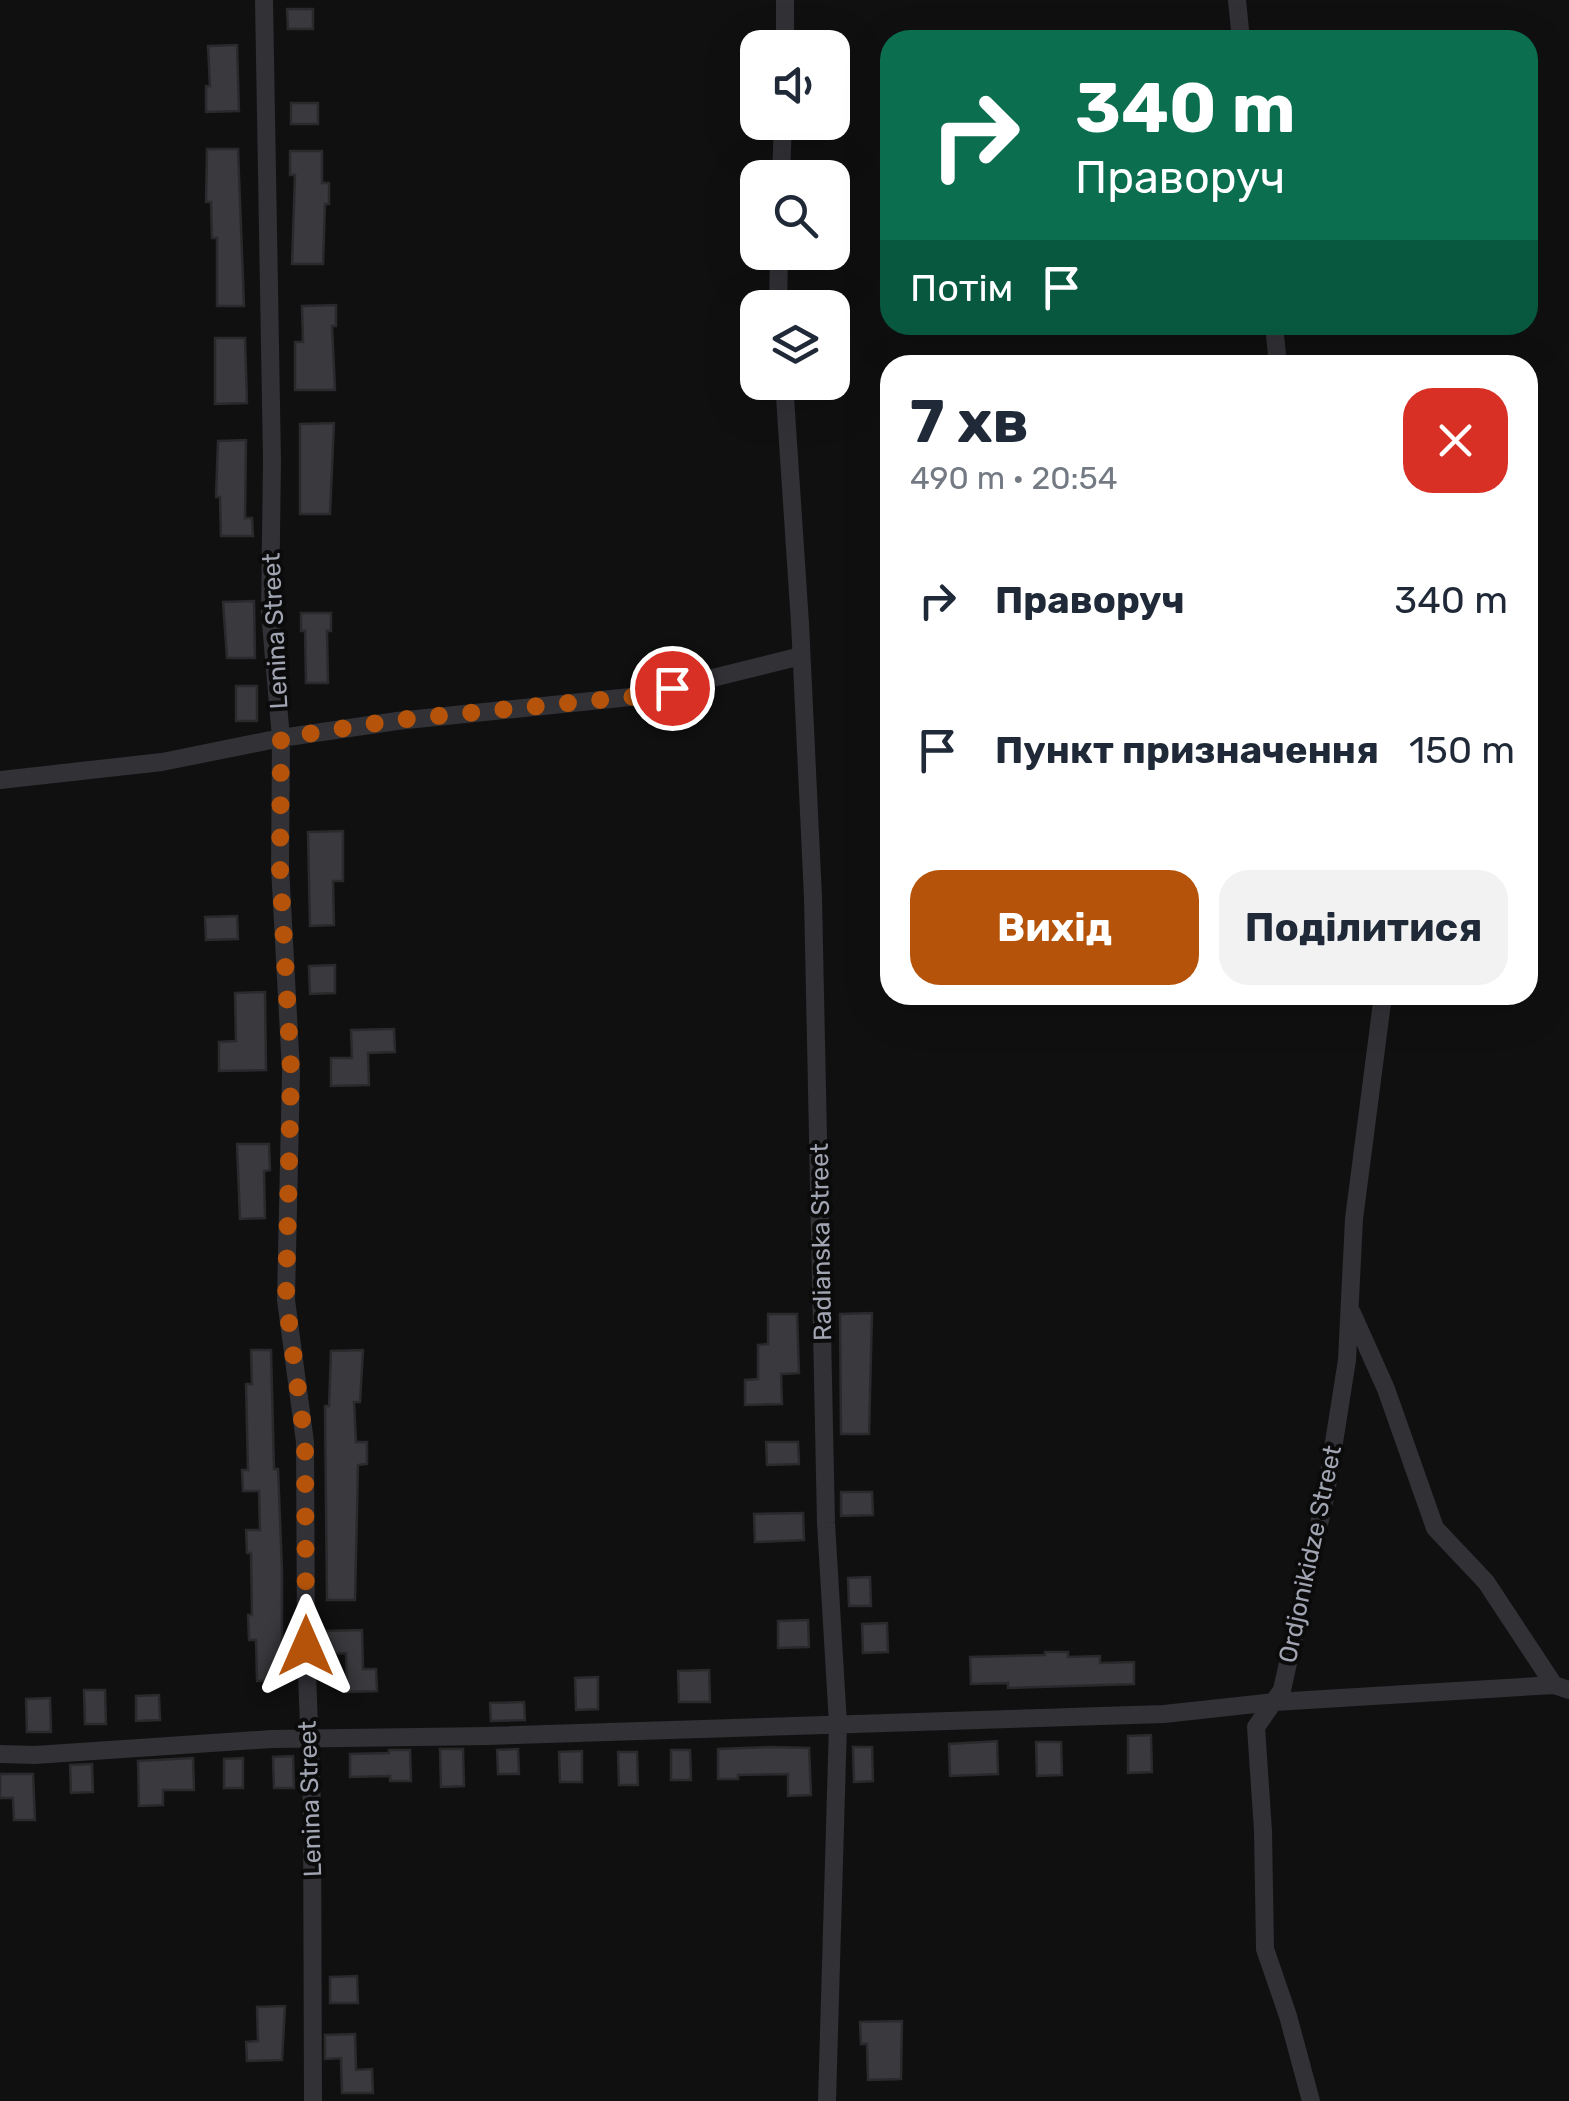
<!DOCTYPE html>
<html lang="uk">
<head>
<meta charset="utf-8">
<style>
	body { margin:0; font-family:Rubik,sans-serif; background:#f2f2f3; color:#1f2937; height:100vh; display:flex; flex-direction:column; font-size:38px; white-space:nowrap }
	* { box-sizing:border-box; margin:0 }
	p { font-size:32px; color:#747a83 }
	.icon { flex:none; width:55px; height:55px; fill:none; stroke:currentColor; stroke-width:2; stroke-linecap:round; stroke-linejoin:round }
	.map { position:relative; flex:1; overflow:hidden }
	.sheet { position:absolute; left:880px; top:355px; width:658px; height:650px; display:flex; flex-direction:column; background:#fff; border-radius:30px; box-shadow:0 10px 40px #0002 }
	.sheet>* { flex:none }
	.banner { position:absolute; left:880px; top:30px; width:658px; height:305px; border-radius:30px; box-shadow:0 10px 40px #0002; background:#0b6e4f; color:#fff; overflow:hidden }
	.buttons { position:absolute; left:740px; top:30px; display:grid; gap:20px }
	.buttons a { display:grid; place-items:center; width:110px; height:110px; border-radius:20px; background:#fff; box-shadow:0 10px 40px #0002; font-size:50px }
	.pin { position:absolute; display:grid; place-items:center; width:85px; height:85px; color:#fff; margin:-42px; border:5px solid #fff; border-radius:50%; box-shadow:0 2px 10px #0007 }
	.me { position:absolute; width:110px; margin:-55px; rotate:0deg; stroke-linejoin:round; filter:drop-shadow(0 0 8px #0008) }
	.turn { display:flex; align-items:center; gap:35px; height:210px; padding:0 30px; font-size:45px }
	.turn .icon { width:130px; height:130px; stroke-width:2.5 }
	.turn b { display:block; font-size:70px; line-height:85px }
	.then { display:flex; align-items:center; height:95px; padding:0 30px; background:#0003; gap:20px; font-size:38px }
	.round { display:grid; place-items:center; flex:none; width:105px; height:105px; border-radius:30px; background:#f2f2f3 }
	.summary { display:flex; align-items:center; justify-content:space-between; height:170px; padding:0 30px }
	h1 { font-size:60px; font-weight:700; line-height:75px }
	.cta { display:flex; gap:20px; margin-top:auto; padding:20px 30px }
	.cta a { flex:1; height:115px; border-radius:30px; background:#b45309; color:#fff; font-size:40px; font-weight:700; line-height:115px; text-align:center }
	.cta a+a { background:#f2f2f3; color:#1f2937 }
	ul { padding:0; list-style:none }
	li { display:flex; align-items:center; gap:30px; height:150px; padding:0 30px }
	li div { flex:1 }
	li b { display:block; font-size:38px }
	li em { font-style:normal }
	.map>svg:first-child { display:block }
	.building { fill:#3a3a3e; stroke:#2a2a2d; stroke-width:2.5 }
	.lines { fill:none; stroke-linecap:round; stroke-linejoin:round }
	.street { stroke:#313136; stroke-width:18 }
	.route { stroke:#b45309; stroke-width:18; stroke-dasharray:0 32.4 }
	.labels { text-anchor:middle; dominant-baseline:central; stroke-width:8; stroke-linejoin:round; paint-order:stroke }
	.street-label { font-size:25px; fill:#a1a5b2; stroke:#0b0b0c }
</style>
</head>
<body>
<div class="map">
<svg width="1569" height="2101" viewBox="0 0 1569 2101">
	<rect width="100%" height="100%" fill="#101011"/>
	<path class="building" d="M287,9H313V29H288Z
		M237,45L239,111L206,112V86H210L208,46Z
		M291,103H318V124H291Z
		M207,149H238L244,306H217V238H212L211,202H206Z
		M290,151H322V183H329V204H325L323,264H292L295,175H290Z
		M336,305V326H332L335,390H295V342H303L302,306Z
		M215,338H245L247,403L215,404Z
		M334,423L330,514H300V424Z
		M246,440L245,518H252L253,536H221L220,497H216L218,441Z
		M254,601L255,658H227L223,602Z
		M301,613H331V631H327L328,683H306L305,631H301Z
		M236,686H257V721H236Z
		M343,831V881H333L334,925L310,926L308,832Z
		M237,916L238,939L206,940L205,917Z
		M335,965V993L310,994L309,966Z
		M265,992L266,1070L219,1071V1042L236,1041L235,993Z
		M394,1029L395,1052L368,1053L369,1085L331,1086V1058H352L351,1030Z
		M237,1144H269L270,1170L264,1171L265,1218L240,1219Z
		M872,1313L869,1434H841L840,1314Z
		M768,1314H797L799,1373L781,1374L782,1404L745,1405V1380L758,1379V1345L768,1344Z
		M251,1350H271L274,1469H278L282,1570V1680L257,1681L256,1640H249L248,1615H252L251,1553H247L246,1530H260L259,1491H243L242,1470H248L246,1384H252Z
		M363,1350L360,1402H354L356,1442H367V1464L358,1465L355,1600H327L325,1406H329L331,1351Z
		M766,1442H798L799,1464L767,1465Z
		M841,1492H872L873,1515L841,1516Z
		M803,1513L804,1540L755,1542L754,1514Z
		M870,1577L871,1606H849L848,1578Z
		M808,1620L809,1647L778,1648V1621Z
		M887,1623L888,1652L863,1653L862,1624Z
		M362,1630L363,1669H376L377,1691L347,1692L346,1653L325,1654L324,1631Z
		M1045,1652H1068V1657L1100,1656V1663L1134,1662V1684L1008,1688V1683L971,1684L970,1657L1045,1655Z
		M709,1670L710,1702H679L678,1671Z
		M598,1677V1709L576,1710L575,1678Z
		M84,1690H105L106,1724H85Z
		M159,1695L160,1720L136,1721V1696Z
		M50,1698L51,1732H27L26,1699Z
		M524,1702L525,1720L491,1721L490,1703Z
		M1151,1735L1152,1772L1128,1773V1736Z
		M997,1741L998,1774L950,1776L949,1744Z
		M1036,1742H1061L1062,1775L1037,1776Z
		M770,1747L809,1748L811,1795L788,1796V1774L738,1775V1779H718V1749Z
		M853,1747H872L873,1781L854,1782Z
		M440,1749H463L464,1786L441,1787Z
		M518,1749L519,1774H498L497,1750Z
		M389,1750H410L411,1781H390V1776L350,1777V1754L389,1753Z
		M671,1750H690L691,1780H671Z
		M582,1751V1782H560L559,1752Z
		M618,1752H637L638,1785H619Z
		M293,1756L294,1788H274L273,1757Z
		M193,1758L194,1790H163V1805L139,1806L138,1761Z
		M243,1758V1788H224V1759Z
		M92,1764L93,1792L71,1793L70,1765Z
		M0,1774H33L35,1820H14L13,1798H0Z
		M357,1976L358,2003H330V1977Z
		M285,2006L282,2060L247,2061L246,2042L258,2041L257,2007Z
		M902,2021L901,2079L868,2080L867,2044H861L860,2022Z
		M355,2034L356,2070L372,2069L373,2093H342L341,2058L325,2059V2035Z"/>
	<g class="lines">
		<path class="street" d="M264,0L272,461L270,612L281,738L280,867L291,1071L286,1300L305,1442L306,1646L312,1808L313,2101
			M1237,0L1241,40
			M785,48V0
			M781,178L783,122
			M778,308L779,252
			M1274,325L1278,365
			M784,382L800,623L813,897L826,1523L838,1724L827,2101
			M0,780L162,762L281,738L397,721L640,696L801,656
			M1352,1313L1386,1389L1435,1528L1486,1582L1554,1685L1569,1690
			M0,1754L35,1755L272,1739L488,1736L1164,1714L1274,1702L1554,1685
			M1311,2101L1288,2016L1265,1949L1263,1831L1256,1727L1282,1690L1326,1493L1347,1360L1354,1219L1383,995"/>
	</g>
	<g class="lines">
		<path class="route" d="M306,1646L305,1442L286,1300L291,1071L280,868L281,738L397,720L640,696L672,688"/>
	</g>
	<g class="labels">
		<g class="street-label">
			<text transform="translate(275 631) rotate(-93)">Lenina Street</text>
			<text transform="translate(821 1242) rotate(-91)">Radianska Street</text>
			<text transform="translate(1310 1554) rotate(-78)">Ordjonikidze Street</text>
			<text transform="translate(310 1799) rotate(-92)">Lenina Street</text>
		</g>
	</g>
</svg>
<div class="buttons">
<a><svg class="icon" aria-label="sound" viewBox="0 0 24 24"><path d="M4 9h4l5-4v14l-5-4H4zM17 9q2 3 0 6"/></svg></a>
<a><svg class="icon" aria-label="search" viewBox="0 0 24 24"><circle cx="10" cy="10" r="6"/><path d="M15 15l6 6"/></svg></a>
<a><svg class="icon" aria-label="layers" viewBox="0 0 24 24"><path d="M12 4l9 5-9 5-9-5zM3 14l9 5 9-5"/></svg></a>
</div>
<div class="pin" style="left:672px;top:688px;background:#d93025"><svg class="icon" aria-label="arrive" viewBox="0 0 24 24"><path d="M6 21V4h12l-3 4 3 4H6"/></svg></div>
<svg class="me" style="left:306px;top:1646px" viewBox="-20 -20 40 40"><path d="M0-17L14 15 0 8-14 15z" fill="#b45309" stroke="#fff" stroke-width="4"/></svg>
<div class="banner">
<div class="turn"><svg class="icon" aria-label="right" viewBox="0 0 24 24"><path d="M7 20v-9h11M14 6l5 5-5 5"/></svg><div><b>340 m</b>Праворуч</div></div>
<div class="then">Потім<svg class="icon" aria-label="arrive" viewBox="0 0 24 24"><path d="M6 21V4h12l-3 4 3 4H6"/></svg></div>
</div>
<section class="sheet">
<div class="summary"><div><h1>7 хв</h1><p>490 m · 20:54</p></div><a class="round" style="background:#d93025;color:#fff"><svg class="icon" aria-label="close" viewBox="0 0 24 24"><path d="M6 6l12 12M18 6L6 18"/></svg></a></div>
<ul>
<li><svg class="icon" aria-label="right" viewBox="0 0 24 24"><path d="M7 20v-9h11M14 6l5 5-5 5"/></svg><div><b>Праворуч</b></div><em>340 m</em></li>
<li><svg class="icon" aria-label="arrive" viewBox="0 0 24 24"><path d="M6 21V4h12l-3 4 3 4H6"/></svg><div><b>Пункт призначення</b></div><em>150 m</em></li>
</ul>
<div class="cta"><a>Вихід</a><a>Поділитися</a></div>
</section>
</div>
</body>
</html>
